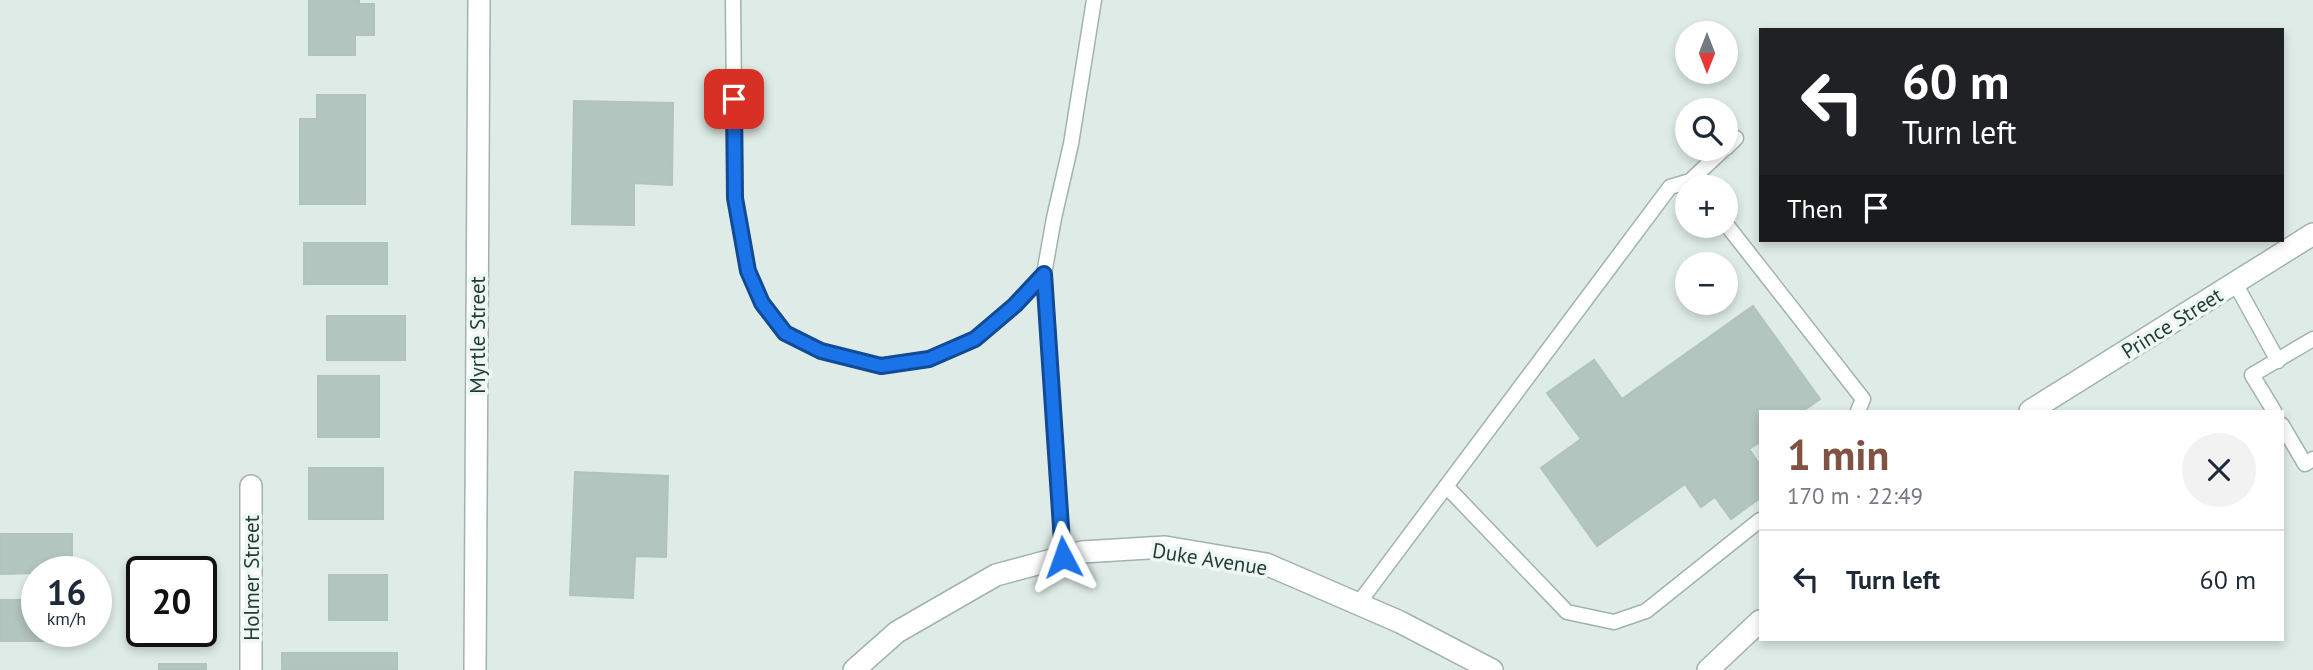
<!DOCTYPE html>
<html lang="en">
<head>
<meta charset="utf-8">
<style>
	body { margin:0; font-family:"PT Sans",sans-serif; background:#f2f2f3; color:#1f2937; height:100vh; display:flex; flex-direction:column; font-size:26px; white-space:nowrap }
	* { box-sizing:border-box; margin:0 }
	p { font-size:23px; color:#747a83 }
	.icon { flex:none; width:38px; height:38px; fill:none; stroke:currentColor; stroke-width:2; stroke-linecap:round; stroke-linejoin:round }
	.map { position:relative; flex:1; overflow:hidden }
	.panel { position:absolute; left:1759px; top:410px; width:525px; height:231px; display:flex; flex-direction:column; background:#fff; border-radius:0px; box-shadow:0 4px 10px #0003 }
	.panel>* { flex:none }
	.top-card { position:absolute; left:1759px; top:28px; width:525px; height:214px; border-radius:0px; box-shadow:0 4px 10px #0003; background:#202124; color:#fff; overflow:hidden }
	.needle { width:46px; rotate:180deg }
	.controls { position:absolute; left:1675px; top:21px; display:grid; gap:14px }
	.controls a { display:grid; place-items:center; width:63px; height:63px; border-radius:50%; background:#fff; box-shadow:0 4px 10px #0003; font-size:35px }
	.speed { position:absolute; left:21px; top:556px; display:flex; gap:14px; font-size:35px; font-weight:700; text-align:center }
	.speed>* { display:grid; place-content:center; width:91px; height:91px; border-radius:50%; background:#fff; box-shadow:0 4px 10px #0003; line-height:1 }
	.speed small { font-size:18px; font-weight:400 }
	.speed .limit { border:4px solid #111; border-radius:10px; background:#fff; color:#111 }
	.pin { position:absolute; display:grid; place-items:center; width:60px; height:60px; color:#fff; margin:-30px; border-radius:14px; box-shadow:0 4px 10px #0006 }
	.me { position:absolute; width:77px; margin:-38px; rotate:356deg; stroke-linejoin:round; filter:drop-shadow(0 0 5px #0008) }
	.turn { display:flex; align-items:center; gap:24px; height:147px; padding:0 28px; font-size:32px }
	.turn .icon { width:91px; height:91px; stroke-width:2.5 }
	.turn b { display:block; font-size:49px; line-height:60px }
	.then { display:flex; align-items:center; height:66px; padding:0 28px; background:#0003; gap:14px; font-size:26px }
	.round { display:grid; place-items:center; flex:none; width:74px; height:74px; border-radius:37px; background:#f2f2f3 }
	.summary { display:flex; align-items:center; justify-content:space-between; height:119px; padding:0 28px }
	h1 { font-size:42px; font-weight:700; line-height:52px; color:#815141 }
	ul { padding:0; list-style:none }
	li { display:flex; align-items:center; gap:21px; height:98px; padding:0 28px; border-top:2px solid #e0e1e3 }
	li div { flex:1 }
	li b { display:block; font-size:26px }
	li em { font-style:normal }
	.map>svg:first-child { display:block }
	.building { fill:#b3c5bf; stroke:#b0c4bd; stroke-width:2 }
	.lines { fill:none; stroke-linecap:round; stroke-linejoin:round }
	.service-casing { stroke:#a1b3ad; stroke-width:17 }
	.minor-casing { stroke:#a1b3ad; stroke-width:24 }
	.service { stroke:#fff; stroke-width:14 }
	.minor { stroke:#fff; stroke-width:21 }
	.route-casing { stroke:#114b97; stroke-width:18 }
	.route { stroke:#1a73e8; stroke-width:12 }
	.labels { text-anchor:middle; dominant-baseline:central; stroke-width:7; stroke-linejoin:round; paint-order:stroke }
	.street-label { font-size:21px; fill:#1f3b35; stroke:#eff7f3 }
</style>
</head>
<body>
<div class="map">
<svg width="2313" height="670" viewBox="0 0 2313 670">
	<rect width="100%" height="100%" fill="#deebe6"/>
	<path class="building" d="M309,0H359V4H374V35H355V55H309Z
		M317,95H365V204H300V119H317Z
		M574,101L673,103L672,185L634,183V225L572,224Z
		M304,243H387V284H304Z
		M1753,306L1820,399L1803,411H1760V442L1749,449L1760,465V498L1731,519L1715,497L1701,507L1685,484L1597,546L1541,468L1581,439L1547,393L1594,360L1622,399Z
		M327,316H405V360H327Z
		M318,376H379V437H318Z
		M309,468H383V519H309Z
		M575,472L668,476L666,557L635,556L633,598L570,595Z
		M0,534H72V572L0,574Z
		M329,575H387V620H329Z
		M1,600H37V632H71V641H1Z
		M282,653H397V670H282Z
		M159,664H206V670H159Z"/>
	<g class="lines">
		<defs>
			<path id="service" d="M733,0L735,198L748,271L762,303L785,333L821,351L881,366L929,359L975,339L1015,305L1044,274L1054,218L1071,144L1094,0
				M1726,148L1736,138
				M1690,181L1724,149
				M1726,224L1863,399L1858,411
				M1044,274L1063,557
				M2235,283L2278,361
				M2274,411L2252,375L2313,339
				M2282,425L2305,464L2313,459
				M1446,486L1567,612L1614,622L1646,611L1760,520
				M1358,604L1670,187L1690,181L1695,187"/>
			<path id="minor" d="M2030,411L2313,234
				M251,670V486
				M475,670L479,0
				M854,670L897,632L996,575L1082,552L1165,547L1266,564L1400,622L1492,670
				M1708,670L1760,621"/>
		</defs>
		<use href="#service" class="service-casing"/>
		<use href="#minor" class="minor-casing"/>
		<use href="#service" class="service"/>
		<use href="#minor" class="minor"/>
	</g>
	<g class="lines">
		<defs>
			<path id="route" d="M734,99L735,198L748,271L762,303L785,333L821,351L881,366L929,359L975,339L1015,305L1044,274L1063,557"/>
		</defs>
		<use href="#route" class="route-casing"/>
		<use href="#route" class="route"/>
	</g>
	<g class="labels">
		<g class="street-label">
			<text transform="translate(2172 323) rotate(-32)">Prince Street</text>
			<text transform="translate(477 335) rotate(-90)">Myrtle Street</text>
			<text transform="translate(1210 559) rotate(9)">Duke Avenue</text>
			<text transform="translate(251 578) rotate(-90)">Holmer Street</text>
		</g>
	</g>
</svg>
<div class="controls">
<a><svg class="needle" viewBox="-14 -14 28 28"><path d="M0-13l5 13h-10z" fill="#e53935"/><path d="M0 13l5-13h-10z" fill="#747a83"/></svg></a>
<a><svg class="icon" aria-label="search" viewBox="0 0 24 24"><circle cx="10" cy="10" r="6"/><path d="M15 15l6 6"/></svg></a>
<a>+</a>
<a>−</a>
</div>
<div class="speed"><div>16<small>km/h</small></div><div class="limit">20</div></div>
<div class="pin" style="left:734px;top:99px;background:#d93025"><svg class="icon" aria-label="arrive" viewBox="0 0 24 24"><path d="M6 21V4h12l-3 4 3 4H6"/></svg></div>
<svg class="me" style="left:1063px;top:557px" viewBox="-20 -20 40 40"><path d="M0-17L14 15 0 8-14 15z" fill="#1a73e8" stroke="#fff" stroke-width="4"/></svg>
<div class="top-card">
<div class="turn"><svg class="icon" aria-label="left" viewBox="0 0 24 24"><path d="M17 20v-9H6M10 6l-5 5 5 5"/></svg><div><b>60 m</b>Turn left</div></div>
<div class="then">Then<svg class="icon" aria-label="arrive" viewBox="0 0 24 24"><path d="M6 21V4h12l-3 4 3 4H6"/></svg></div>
</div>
<section class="panel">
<div class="summary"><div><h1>1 min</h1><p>170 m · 22:49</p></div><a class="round"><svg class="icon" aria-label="close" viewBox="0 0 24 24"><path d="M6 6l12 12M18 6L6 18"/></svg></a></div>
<ul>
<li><svg class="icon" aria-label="left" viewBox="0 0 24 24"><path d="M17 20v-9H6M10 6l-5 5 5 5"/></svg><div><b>Turn left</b></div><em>60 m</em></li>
</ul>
</section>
</div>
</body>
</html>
